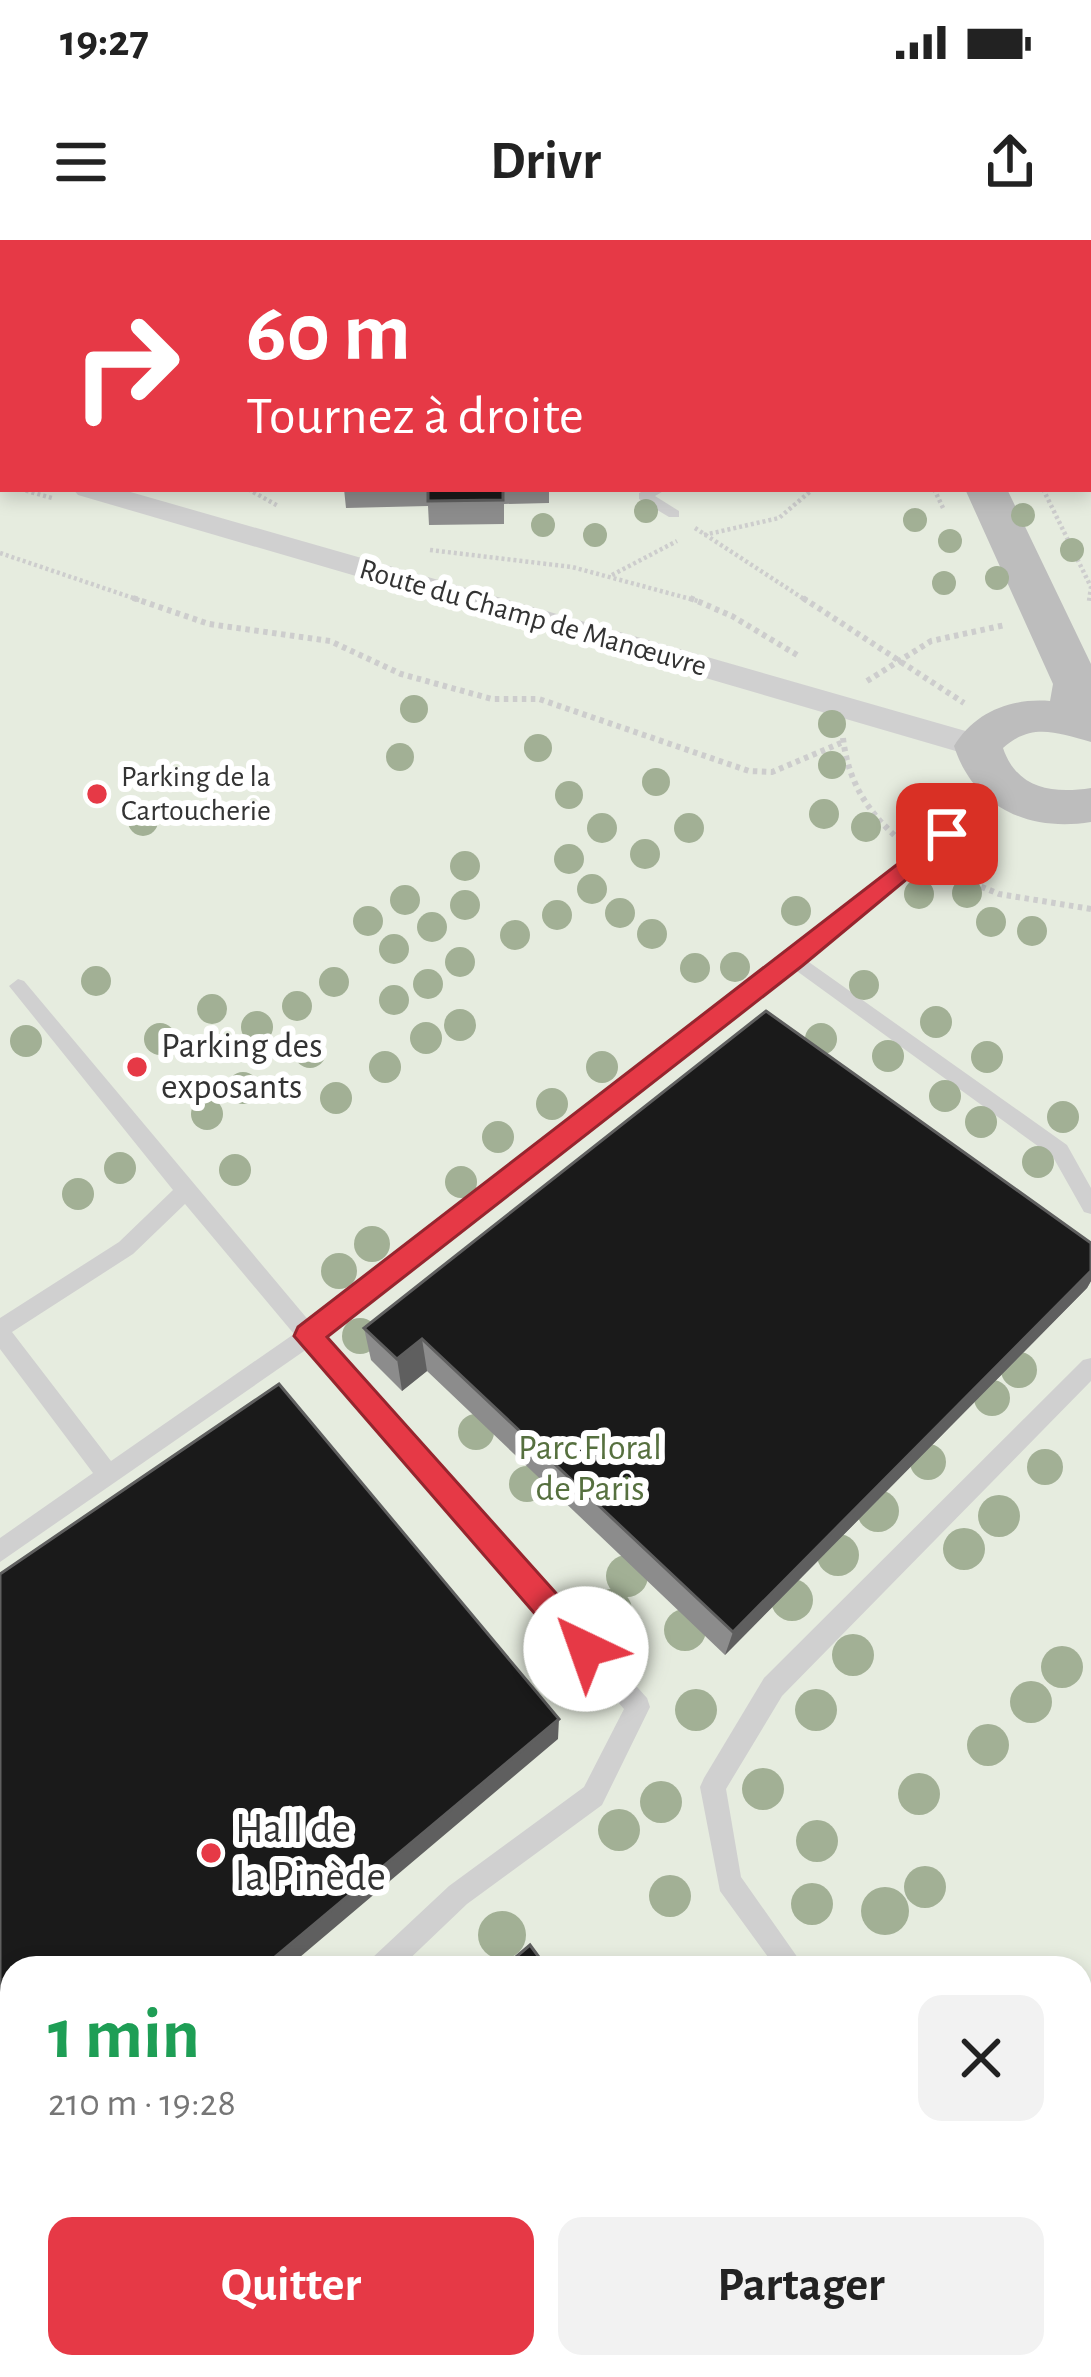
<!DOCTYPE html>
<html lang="fr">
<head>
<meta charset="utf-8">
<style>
	body { margin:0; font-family:"Alegreya Sans",sans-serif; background:#f2f2f2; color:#222; height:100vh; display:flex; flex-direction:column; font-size:45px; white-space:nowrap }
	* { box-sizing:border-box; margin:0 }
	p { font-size:39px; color:#767676 }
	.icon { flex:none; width:66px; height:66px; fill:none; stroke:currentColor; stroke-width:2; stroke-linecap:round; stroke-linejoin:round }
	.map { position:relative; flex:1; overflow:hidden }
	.side { position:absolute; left:0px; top:1716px; width:1092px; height:423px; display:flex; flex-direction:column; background:#fff; border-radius:36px 36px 0 0; box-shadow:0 6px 18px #0003 }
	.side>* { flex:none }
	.banner { position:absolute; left:0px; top:0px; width:1092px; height:252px; box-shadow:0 6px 18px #0003; background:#e63946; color:#fff; overflow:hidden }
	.pin { position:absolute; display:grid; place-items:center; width:102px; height:102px; color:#fff; margin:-51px; border-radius:24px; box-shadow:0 6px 18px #0006 }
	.me { position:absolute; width:132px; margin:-66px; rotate:318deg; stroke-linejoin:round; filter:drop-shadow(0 0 9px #0008) }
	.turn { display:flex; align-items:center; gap:42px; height:252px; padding:0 48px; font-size:54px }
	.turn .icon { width:156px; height:156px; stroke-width:2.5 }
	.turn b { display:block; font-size:84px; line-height:102px }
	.round { display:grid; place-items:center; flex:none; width:126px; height:126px; border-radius:24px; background:#f2f2f2 }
	.summary { display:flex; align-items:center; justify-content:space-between; height:204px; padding:0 48px }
	h1 { font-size:72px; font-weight:600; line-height:90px; color:#1e9e55 }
	.primary-button { display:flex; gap:24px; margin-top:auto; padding:24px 48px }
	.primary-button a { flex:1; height:138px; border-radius:24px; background:#e63946; color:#fff; font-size:48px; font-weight:600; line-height:138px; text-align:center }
	.primary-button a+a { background:#f2f2f2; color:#222 }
	.status { display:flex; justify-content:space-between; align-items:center; height:84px; padding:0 60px; background:#fff; direction:ltr }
	.status svg { height:33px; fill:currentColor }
	header { display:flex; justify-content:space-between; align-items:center; height:156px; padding:0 48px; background:#fff; font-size:54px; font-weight:600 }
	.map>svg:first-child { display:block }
	.green { fill:#e6ecdf; fill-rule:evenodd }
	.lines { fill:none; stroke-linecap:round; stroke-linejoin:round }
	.path-far1 { stroke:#cdcdcd; stroke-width:4.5; stroke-dasharray:3 3; stroke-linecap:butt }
	.path { stroke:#cdcdcd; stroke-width:6; stroke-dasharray:4.5 4.5; stroke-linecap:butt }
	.lane { fill:#d0d0d0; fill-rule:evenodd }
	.street { fill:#d0d0d0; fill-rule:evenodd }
	.secondary { fill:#bdbdbd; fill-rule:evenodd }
	.tree { fill:#a2b095 }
	.wall { fill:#8c8c8c }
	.shaded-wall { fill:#5f5f5f }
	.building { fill:#1a1a1a; stroke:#5f5f5f; stroke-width:3 }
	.route { fill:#e63946; stroke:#96252e; stroke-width:3 }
	.poi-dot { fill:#e63946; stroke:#fff; stroke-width:4.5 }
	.labels { text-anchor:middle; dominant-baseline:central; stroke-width:12; stroke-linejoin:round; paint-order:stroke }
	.far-street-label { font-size:30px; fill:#333; stroke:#fff }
	.far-poi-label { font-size:30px; fill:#333; stroke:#fff; text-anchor:start }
	.poi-label { font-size:36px; fill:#333; stroke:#fff; text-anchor:start }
	.park-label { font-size:36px; fill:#56703f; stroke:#fff }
	.near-poi-label { font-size:42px; fill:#333; stroke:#fff; text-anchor:start }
</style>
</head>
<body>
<div class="status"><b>19:27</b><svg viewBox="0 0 49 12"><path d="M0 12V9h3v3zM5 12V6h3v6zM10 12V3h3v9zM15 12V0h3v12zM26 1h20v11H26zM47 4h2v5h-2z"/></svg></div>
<header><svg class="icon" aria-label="menu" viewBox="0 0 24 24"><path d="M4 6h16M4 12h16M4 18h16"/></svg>Drivr<svg class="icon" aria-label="share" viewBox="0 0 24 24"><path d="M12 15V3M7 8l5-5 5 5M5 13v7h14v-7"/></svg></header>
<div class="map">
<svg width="1091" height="2137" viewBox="0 0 1091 2137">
	<rect width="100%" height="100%" fill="#fff"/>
	<path class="green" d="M0,0H1091V2137H0ZM3,3H1089V249H3ZM12,1728H1080V2127H12Z"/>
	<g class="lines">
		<path class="path-far1" d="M206,0L210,3
			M266,0L271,3
			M20,249L52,258
			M248,249L278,266
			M934,249L944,270
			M1043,249L1091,347L1089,361
			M695,288L807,361
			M704,295L779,278L813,249
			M430,310L572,327L698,361
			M0,313L142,361
			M612,335L677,301"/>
		<path class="path" d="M133,358L209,384L330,401L401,434L492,459H539L749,531L772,532L841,503
			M690,358L732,376L797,415
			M803,358L964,463
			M867,441L931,401L1005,385
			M843,498C848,542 868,573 901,601
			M948,633L999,654L1091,669"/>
		<path class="lane" d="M313,0H327L330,3H316Z
			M648,249H667L655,256L679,271V277H669L639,259V253Z
			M1001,544L1007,546V554L806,720L1067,905L1091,948V974L1084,972L1053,917L794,729L323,1097L647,1458L650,1467L602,1565L467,1664L400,1728H367L371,1719L449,1646L584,1547L624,1469L307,1109L0,1322V1298L93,1233L0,1109V1078L119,1002L173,950L9,746L18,739L24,741L310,1082L788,715ZM185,964L294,1094L111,1221L12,1092L133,1014Z
			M1091,1118V1141L782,1456L726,1549L741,1637L805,1728H776L720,1651L700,1547L704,1538L764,1438L1083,1120Z
			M154,2127H186L190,2137H158Z
			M702,2127H741L745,2137H706Z
			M986,2127H1016L1018,2137H988Z"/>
		<path class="street" d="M0,216L3,217V235L0,234Z
			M73,249H120L990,498L995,506L990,514H966L78,255Z"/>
		<path class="secondary" d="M846,0H880L882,3H848Z
			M965,249H1007L1091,424V502C1057,493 1032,482 1003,508C1017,549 1052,554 1091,548V582C1029,592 974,568 954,506C975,472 1010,458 1050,461L1053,444Z"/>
	</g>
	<g class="tree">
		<circle cx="646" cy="271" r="12"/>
		<circle cx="1023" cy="275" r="12"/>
		<circle cx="915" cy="280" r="12"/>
		<circle cx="543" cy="285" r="12"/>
		<circle cx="595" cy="295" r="12"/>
		<circle cx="950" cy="301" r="12"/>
		<circle cx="1072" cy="310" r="12"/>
		<circle cx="997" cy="338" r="12"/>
		<circle cx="944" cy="343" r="12"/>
		<circle cx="414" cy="469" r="14"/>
		<circle cx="832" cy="484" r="14"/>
		<circle cx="538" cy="508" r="14"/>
		<circle cx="400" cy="517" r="14"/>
		<circle cx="832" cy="525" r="14"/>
		<circle cx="656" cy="542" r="14"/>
		<circle cx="569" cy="555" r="14"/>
		<circle cx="824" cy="574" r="15"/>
		<circle cx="143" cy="581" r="15"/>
		<circle cx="866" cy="587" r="15"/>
		<circle cx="602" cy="588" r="15"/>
		<circle cx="689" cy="588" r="15"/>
		<circle cx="645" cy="614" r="15"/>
		<circle cx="569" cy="619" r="15"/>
		<circle cx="465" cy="626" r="15"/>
		<circle cx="592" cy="649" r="15"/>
		<circle cx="967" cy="653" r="15"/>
		<circle cx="919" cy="654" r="15"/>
		<circle cx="405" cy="660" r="15"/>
		<circle cx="465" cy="665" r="15"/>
		<circle cx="796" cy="671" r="15"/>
		<circle cx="620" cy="673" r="15"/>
		<circle cx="557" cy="675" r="15"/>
		<circle cx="368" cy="681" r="15"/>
		<circle cx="991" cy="682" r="15"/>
		<circle cx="432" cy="687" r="15"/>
		<circle cx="1032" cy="691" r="15"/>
		<circle cx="652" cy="694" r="15"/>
		<circle cx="515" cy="695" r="15"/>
		<circle cx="394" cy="709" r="15"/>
		<circle cx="460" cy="722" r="15"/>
		<circle cx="735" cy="727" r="15"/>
		<circle cx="695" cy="728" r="15"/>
		<circle cx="96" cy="741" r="15"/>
		<circle cx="334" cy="742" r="15"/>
		<circle cx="428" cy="744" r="15"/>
		<circle cx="864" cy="745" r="15"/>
		<circle cx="394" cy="760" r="15"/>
		<circle cx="297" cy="766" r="15"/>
		<circle cx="212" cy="769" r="15"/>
		<circle cx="936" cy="782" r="16"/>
		<circle cx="460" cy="785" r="16"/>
		<circle cx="257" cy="787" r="16"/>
		<circle cx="426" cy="798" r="16"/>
		<circle cx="160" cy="799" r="16"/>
		<circle cx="821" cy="799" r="16"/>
		<circle cx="26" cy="801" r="16"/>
		<circle cx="310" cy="812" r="16"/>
		<circle cx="888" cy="816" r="16"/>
		<circle cx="987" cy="817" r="16"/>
		<circle cx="385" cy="827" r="16"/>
		<circle cx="602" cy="827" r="16"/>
		<circle cx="243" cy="848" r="16"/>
		<circle cx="945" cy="856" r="16"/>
		<circle cx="336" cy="858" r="16"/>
		<circle cx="552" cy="864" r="16"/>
		<circle cx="207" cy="874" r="16"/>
		<circle cx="1063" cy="877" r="16"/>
		<circle cx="981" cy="882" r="16"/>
		<circle cx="498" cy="897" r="16"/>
		<circle cx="1038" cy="922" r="16"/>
		<circle cx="120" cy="928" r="16"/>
		<circle cx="235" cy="930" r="16"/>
		<circle cx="461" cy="942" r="16"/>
		<circle cx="78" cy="954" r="16"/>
		<circle cx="372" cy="1004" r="18"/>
		<circle cx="339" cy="1031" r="18"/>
		<circle cx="360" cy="1096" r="18"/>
		<circle cx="1019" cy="1130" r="18"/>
		<circle cx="992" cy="1158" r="18"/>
		<circle cx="476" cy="1192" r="18"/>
		<circle cx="928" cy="1222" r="18"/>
		<circle cx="1045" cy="1227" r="18"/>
		<circle cx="527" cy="1244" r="18"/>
		<circle cx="878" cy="1271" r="21"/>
		<circle cx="999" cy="1276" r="21"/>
		<circle cx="964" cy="1309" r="21"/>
		<circle cx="838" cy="1315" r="21"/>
		<circle cx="627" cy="1336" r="21"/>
		<circle cx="792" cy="1360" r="21"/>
		<circle cx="611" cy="1370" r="21"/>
		<circle cx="685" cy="1390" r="21"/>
		<circle cx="853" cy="1415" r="21"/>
		<circle cx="1062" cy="1427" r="21"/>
		<circle cx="1031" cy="1462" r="21"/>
		<circle cx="696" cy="1470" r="21"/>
		<circle cx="816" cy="1470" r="21"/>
		<circle cx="988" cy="1505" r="21"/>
		<circle cx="763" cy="1549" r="21"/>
		<circle cx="919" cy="1554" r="21"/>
		<circle cx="661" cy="1562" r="21"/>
		<circle cx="619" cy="1590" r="21"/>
		<circle cx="817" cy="1601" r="21"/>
		<circle cx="925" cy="1647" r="21"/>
		<circle cx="670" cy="1656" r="21"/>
		<circle cx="812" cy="1664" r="21"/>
		<circle cx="885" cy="1671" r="24"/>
		<circle cx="502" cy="1695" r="24"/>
	</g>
	<path class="wall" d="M344,249H549V263L504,264V284L429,285L428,266L346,268Z
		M1091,1003V1041L1087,1048L725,1415L427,1131L402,1151L371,1120L364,1088Z"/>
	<path class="shaded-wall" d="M1091,1031V1041L1087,1048L725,1415L733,1392Z
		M422,1099L427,1131L402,1151L397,1119Z
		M559,1479L558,1499L287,1728H262Z
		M12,1938V1960L0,1970V1948Z
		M0,1996L12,2019V2079L0,2056Z
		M37,2127H70L75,2137H42Z"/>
	<path class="building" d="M428,249H503V260L428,261Z
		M766,771L1091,1003V1031L733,1392L422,1099L397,1119L364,1088Z
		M279,1144L559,1479L262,1728H12V1938L0,1948V1334Z
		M530,1705L547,1728H503Z
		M0,2056L12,2079V2127H37L42,2137H0Z"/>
	<path class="route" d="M947,586L955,588V599L802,726L327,1097L597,1399L601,1409L597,1420L586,1425L575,1420L294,1096L298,1087Z"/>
	<g class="poi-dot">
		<circle cx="97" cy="554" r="12"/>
		<circle cx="137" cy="827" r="12"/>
		<circle cx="211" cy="1613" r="12"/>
	</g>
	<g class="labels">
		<g class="far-street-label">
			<text transform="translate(533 378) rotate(16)">Route du Champ de Manœuvre</text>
		</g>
		<g class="far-poi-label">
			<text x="121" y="537">Parking de la<tspan x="121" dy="34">Cartoucherie</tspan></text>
		</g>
		<g class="poi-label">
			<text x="161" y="806">Parking des<tspan x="161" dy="41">exposants</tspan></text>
		</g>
		<g class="park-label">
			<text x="590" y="1208">Parc Floral<tspan x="590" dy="41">de Paris</tspan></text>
		</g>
		<g class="near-poi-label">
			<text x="235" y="1589">Hall de<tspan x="235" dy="48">la Pinède</tspan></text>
		</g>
	</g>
</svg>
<div class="pin" style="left:947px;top:594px;background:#d93025"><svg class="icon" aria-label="arrive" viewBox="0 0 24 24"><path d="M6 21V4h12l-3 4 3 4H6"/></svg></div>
<svg class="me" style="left:586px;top:1409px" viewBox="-20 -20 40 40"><circle r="19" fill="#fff"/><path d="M0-13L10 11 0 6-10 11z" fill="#e63946"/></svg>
<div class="banner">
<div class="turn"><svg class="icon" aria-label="right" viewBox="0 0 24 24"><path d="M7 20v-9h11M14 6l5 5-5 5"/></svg><div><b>60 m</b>Tournez à droite</div></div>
</div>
<section class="side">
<div class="summary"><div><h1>1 min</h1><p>210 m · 19:28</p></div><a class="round"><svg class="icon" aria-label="close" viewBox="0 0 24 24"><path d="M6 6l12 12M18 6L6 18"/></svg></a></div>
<div class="primary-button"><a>Quitter</a><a>Partager</a></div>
</section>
</div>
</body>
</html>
